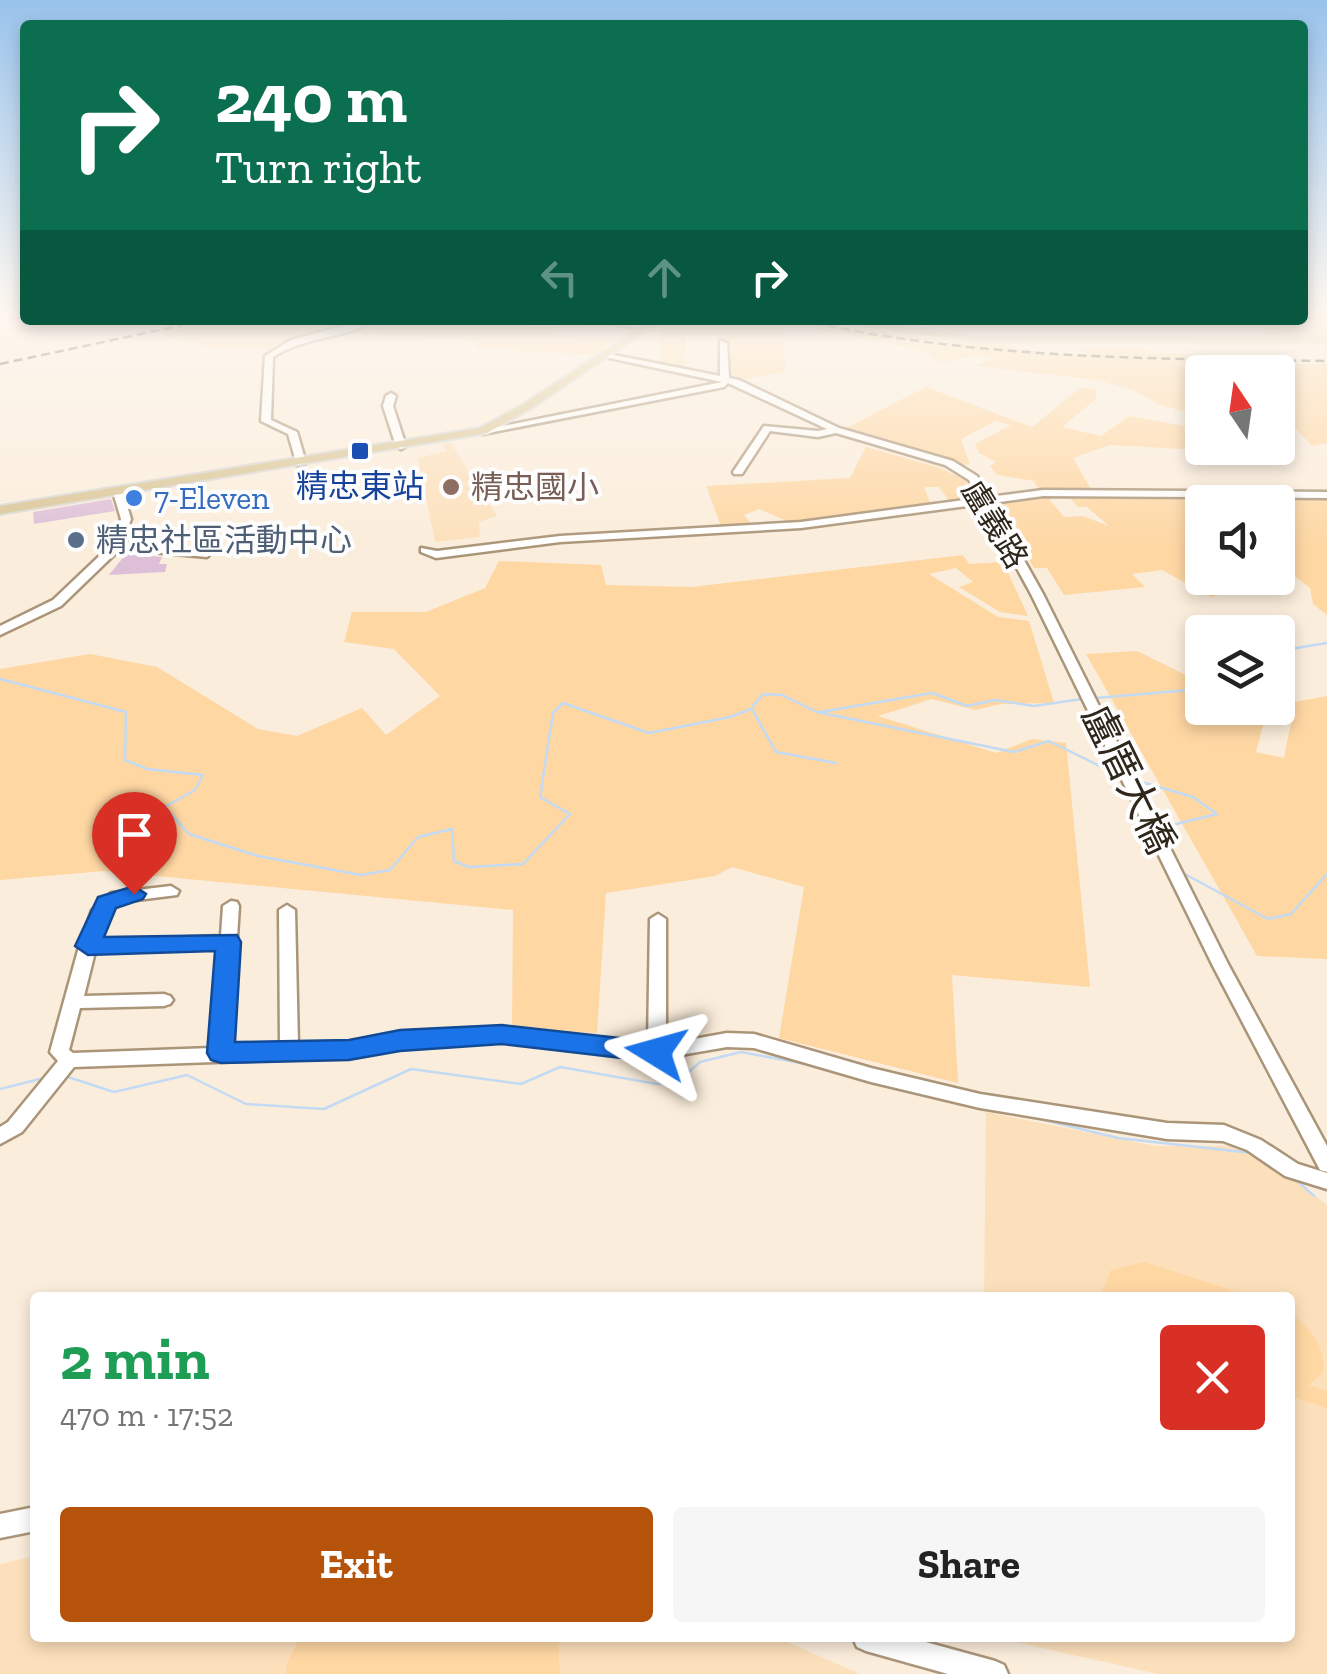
<!DOCTYPE html>
<html lang="en">
<head>
<meta charset="utf-8">
<style>
	body { margin:0; font-family:"Zilla Slab","Noto Sans TC",serif; background:#f6f6f6; color:#222; height:100vh; display:flex; flex-direction:column; font-size:38px; white-space:nowrap }
	* { box-sizing:border-box; margin:0 }
	p { font-size:32px; color:#767676 }
	.icon { flex:none; width:55px; height:55px; fill:none; stroke:currentColor; stroke-width:2; stroke-linecap:round; stroke-linejoin:round }
	.map { position:relative; flex:1; overflow:hidden }
	.panel { position:absolute; left:30px; top:1292px; width:1265px; height:350px; display:flex; flex-direction:column; background:#fff; border-radius:10px; box-shadow:0 5px 15px #0003 }
	.panel>* { flex:none }
	.banner { position:absolute; left:20px; top:20px; width:1288px; height:305px; border-radius:10px; box-shadow:0 5px 15px #0003; background:#0b6e4f; color:#fff; overflow:hidden }
	.needle { width:65px; rotate:347deg }
	.controls { position:absolute; left:1185px; top:355px; display:grid; gap:20px }
	.controls a { display:grid; place-items:center; width:110px; height:110px; border-radius:10px; background:#fff; box-shadow:0 5px 15px #0003; font-size:50px }
	.pin { position:absolute; display:grid; place-items:center; width:85px; height:85px; color:#fff; margin:-102px -42px; border-radius:50% 50% 50% 0; rotate:-45deg; box-shadow:0 0 10px #0007 }
	.pin .icon { rotate:45deg }
	.me { position:absolute; width:110px; margin:-55px; rotate:278deg; stroke-linejoin:round; filter:drop-shadow(0 0 8px #0008) }
	.turn { display:flex; align-items:center; gap:35px; height:210px; padding:0 30px; font-size:45px }
	.turn .icon { width:130px; height:130px; stroke-width:2.5 }
	.turn b { display:block; font-size:70px; line-height:85px }
	.lanes { display:flex; align-items:center; height:95px; padding:0 30px; background:#0003; justify-content:center; gap:50px; direction:ltr }
	.lanes .off { opacity:.35 }
	.round { display:grid; place-items:center; flex:none; width:105px; height:105px; border-radius:10px; background:#f6f6f6 }
	.overview { display:flex; align-items:center; justify-content:space-between; height:170px; padding:0 30px }
	h1 { font-size:60px; font-weight:700; line-height:75px; color:#1e9e55 }
	.button { display:flex; gap:20px; margin-top:auto; padding:20px 30px }
	.button a { flex:1; height:115px; border-radius:10px; background:#b45309; color:#fff; font-size:40px; font-weight:700; line-height:115px; text-align:center }
	.button a+a { background:#f6f6f6; color:#222 }
	.map>svg:first-child { display:block }
	.built { fill:#fce0bb }
	.green { fill:#fed7a3 }
	.lines { fill:none; stroke-linecap:round; stroke-linejoin:round }
	.stream { stroke:#c2daf3; stroke-width:2.5 }
	.building { fill:#ddbfd7 }
	.minor-casing { stroke:#ab9579; stroke-width:5 }
	.major-casing { stroke:#dad8d6; stroke-width:4 }
	.minor { fill:#fff; fill-rule:evenodd }
	.major { fill:#d9c595; fill-rule:evenodd }
	.rail { stroke:#494033; stroke-width:2.5; stroke-dasharray:9 5; stroke-linecap:butt }
	.route { fill:#1a73e8; stroke:#114b97; stroke-width:2.5 }
	.transit-dot { fill:#1a4fb4; stroke:#fdfdfd; stroke-width:4 }
	.education-dot { fill:#8d6e63; stroke:#fdfdfd; stroke-width:4 }
	.shop-dot { fill:#3f7fe0; stroke:#fdfdfd; stroke-width:4 }
	.service-dot { fill:#5c6f8a; stroke:#fdfdfd; stroke-width:4 }
	.labels { text-anchor:middle; dominant-baseline:central; stroke-width:8; stroke-linejoin:round; paint-order:stroke }
	.far-transit-label { font-size:32px; fill:#164399; stroke:#fdfdfd }
	.far-education-label { font-size:32px; fill:#785e54; stroke:#fdfdfd; text-anchor:start }
	.far-shop-label { font-size:32px; fill:#366cbe; stroke:#fdfdfd; text-anchor:start }
	.far-street-label { font-size:32px; fill:#2f271b; stroke:#fdfdfd }
	.far-service-label { font-size:32px; fill:#4e5e75; stroke:#fdfdfd; text-anchor:start }
	.street-label { font-size:40px; fill:#2f271b; stroke:#fdfdfd }
</style>
</head>
<body>
<div class="map">
<svg width="1327" height="1674" viewBox="0 0 1327 1674">
	<rect width="100%" height="100%" fill="#fbeddb"/>
	<path class="built" d="M450,442L497,516L479,522L480,537L435,542L418,458L447,451L442,444Z
		M986,1112L1155,1146H1230L1279,1167L1327,1205V1674H1158L998,1638H1290V1298H984Z
		M35,1556V1638H778L860,1674H0V1564Z"/>
	<path class="green" d="M1303,315H1327V336L1264,337L1256,322L1246,320H1302Z
		M226,320H321L352,330L302,335L282,347L263,350H223L164,335V332Z
		M381,320H525L524,327H558L553,334L615,339L595,355L476,348V340L355,333Z
		M692,320H747L784,328L785,372L744,379L719,372L718,336H686L684,367L660,362V326Z
		M777,320H805L952,341L1010,345L1044,354L1086,356L1081,348L1142,347L1153,353L1269,357L1274,364H1327V443L1312,446L1278,409V372H1202V416L1160,405L1135,391L1097,380L976,366L992,358L976,355L940,363L921,350Z
		M926,387L1032,427L1080,388L1095,389L1096,399L1062,427L1101,436L1129,416L1202,429V440L1183,449L1110,445L1073,458L1092,491L1039,490L1034,481L997,475L990,466L996,462L979,453L975,444L1011,425L995,421L961,439L970,464L961,466L844,429Z
		M866,447L941,468L965,480L976,500L950,502L939,487H924L932,507L791,523L759,509L744,515L752,525L721,526L706,486L850,478Z
		M1066,494L1198,496L1203,502L1202,578H1269L1211,597L1162,570L1132,574L1145,587L1064,595L1047,568H1034L995,501L1046,495L1064,517L1083,516L1109,526L1087,507H1078Z
		M1270,495L1327,496V615L1313,604L1310,588L1293,575L1278,576V514L1296,513Z
		M963,555L969,564L1003,562L1028,616L1000,612L959,587L973,582L956,568L929,574L998,617L1029,621L1054,703L1001,704L975,710L932,699L878,716L996,753L1032,739L1066,743L1090,987L952,975L958,1083L779,1038L804,887L732,867L715,876L606,893L597,1033L512,1030L513,910L104,871L0,880V669L90,654L157,667L258,729L297,736L362,708L386,735L440,696L394,649L344,642L352,612H426L485,588L499,561L601,565L606,585L692,587Z
		M1137,651L1202,683V708H1254L1266,714L1256,752L1284,758L1295,702L1327,696V959L1257,956L1086,654Z
		M1144,1262L1253,1297H1100L1111,1270Z
		M1290,1313C1308,1326 1327,1347 1323,1372L1309,1385L1327,1391V1408L1290,1396Z
		M300,1638H558L560,1674H286L287,1663Z"/>
	<g class="lines">
		<path class="stream" d="M0,320L18,321
			M1278,664L1290,649L1327,643
			M0,679L126,712L125,760L147,769L203,775L195,790L165,807L189,834L258,856L361,875L390,870L418,837L452,829L454,861L469,867L523,864L570,814L540,797L553,713L563,703L649,733L730,717L751,709L763,694L782,695L817,712L1014,752L1049,741L1122,777
			M1278,679V687
			M1095,698L1202,689
			M753,711L776,752L836,763
			M820,712L932,693L967,706L995,700L1034,706L1082,699
			M1135,780L1193,797L1217,814L1172,825L1171,850
			M1183,873L1268,919L1291,914L1327,874
			M65,1076L114,1092L187,1075L246,1104L324,1109L411,1069L521,1084L560,1067L657,1084L682,1078L700,1062L741,1052L817,1066
			M0,1089L48,1077
			M1019,1114L1118,1138L1252,1153
			M1293,1177L1314,1196"/>
	</g>
	<path class="building" d="M111,499L115,511L34,524L33,512Z
		M126,554L162,557L159,564H167L165,572L109,575Z"/>
	<g class="lines">
		<defs>
			<path id="minor" d="M365,320H376C344,339 305,336 273,357L271,420L297,432L306,463L297,465L288,434L261,421L265,356L291,340Z
				M543,320H617L650,328L646,330L609,323L547,322Z
				M720,341L727,343L729,378L739,380L839,428L953,461L977,476L989,497L1043,490L1327,492V498L1043,496L992,503L1043,594L1228,964L1327,1146V1172L1320,1170L1212,964L1031,594L982,504L801,528L560,542L436,558L421,552V548L437,551L560,536L801,522L979,498L969,480L945,465L836,433L818,437L770,431L742,474H734L733,472L764,426L818,431L827,429L728,383L724,387L483,434L478,431L722,382L600,356L604,353L720,376Z
				M391,393L396,396L393,406L406,446L401,449L396,446L383,406L386,396Z
				M118,489L123,492L131,519L123,542L203,552L209,555L207,557L120,549L61,606L0,635V626L53,600L112,544L121,519L113,492Z
				M171,886L179,891L177,895L121,902L105,916L99,941L221,936L223,906L231,901L237,902L239,906L230,1048L280,1046L279,910L287,905L295,910L298,1045L349,1043L400,1033L502,1028L648,1044L650,919L658,914L666,919V1044L727,1033L754,1034L871,1068L980,1094L1167,1123L1224,1125L1261,1140L1298,1164L1327,1173V1189L1285,1176L1247,1150L1223,1141L1167,1139L980,1108L871,1082L754,1048L727,1047L657,1059L502,1042L400,1047L349,1057L74,1067L22,1132L0,1144V1127L8,1122L58,1061L50,1052L79,947L92,910L111,893ZM220,947L212,1048L73,1053L69,1050L80,1008L164,1006L170,1004L173,1000L170,996L164,994L84,996L95,952Z
				M35,1507V1531L0,1538V1514Z
				M853,1638H911L995,1661L1004,1665L1008,1674H948L866,1651L857,1647Z"/>
			<path id="major" d="M651,320H662L530,409L487,433L0,514V506L480,428L522,405Z
				M824,320H851L974,336L1327,337V343L974,342Z"/>
		</defs>
		<use href="#minor" class="minor-casing"/>
		<use href="#major" class="major-casing"/>
		<use href="#minor" class="minor"/>
		<use href="#major" class="major"/>
		<path class="rail" d="M800,320C974,359 1149,359 1327,361
			M0,364L207,320"/>
	</g>
	<linearGradient id="sky" x2="0" y2="1"><stop stop-color="#99c3ec"/><stop offset="0.57" stop-color="#fdf7ef"/><stop offset="1" stop-color="#fdf7ef" stop-opacity="0"/></linearGradient>
	<rect width="1327" height="549" fill="url(#sky)"/>
	<path class="route" d="M134,886L146,894L143,899L116,908L104,937L237,935L241,942L235,1042L349,1040L400,1030L502,1025L656,1042L666,1045L670,1052L666,1059L656,1062L502,1044L400,1051L349,1060L221,1063L211,1060L207,1053L215,951L88,955L75,946L98,897Z"/>
	<rect class="transit-dot" x="350" y="441" width="20" height="20" rx="5"/>
	<circle class="education-dot" cx="451" cy="487" r="10"/>
	<circle class="shop-dot" cx="134" cy="498" r="10"/>
	<circle class="service-dot" cx="76" cy="540" r="10"/>
	<g class="labels">
		<g class="far-transit-label">
			<text x="360" y="486">精忠東站</text>
		</g>
		<g class="far-education-label">
			<text x="471" y="487">精忠國小</text>
		</g>
		<g class="far-shop-label">
			<text x="154" y="498">7-Eleven</text>
		</g>
		<g class="far-street-label">
			<text transform="translate(995 524) rotate(59)">盧義路</text>
		</g>
		<g class="far-service-label">
			<text x="96" y="540">精忠社區活動中心</text>
		</g>
		<g class="street-label">
			<text transform="translate(1129 779) rotate(64)">盧厝大橋</text>
		</g>
	</g>
</svg>
<div class="controls">
<a><svg class="needle" viewBox="-14 -14 28 28"><path d="M0-13l5 13h-10z" fill="#e53935"/><path d="M0 13l5-13h-10z" fill="#767676"/></svg></a>
<a><svg class="icon" aria-label="sound" viewBox="0 0 24 24"><path d="M4 9h4l5-4v14l-5-4H4zM17 9q2 3 0 6"/></svg></a>
<a><svg class="icon" aria-label="layers" viewBox="0 0 24 24"><path d="M12 4l9 5-9 5-9-5zM3 14l9 5 9-5"/></svg></a>
</div>
<div class="pin" style="left:134px;top:894px;background:#d93025"><svg class="icon" aria-label="arrive" viewBox="0 0 24 24"><path d="M6 21V4h12l-3 4 3 4H6"/></svg></div>
<svg class="me" style="left:656px;top:1052px" viewBox="-20 -20 40 40"><path d="M0-17L14 15 0 8-14 15z" fill="#1a73e8" stroke="#fff" stroke-width="4"/></svg>
<div class="banner">
<div class="turn"><svg class="icon" aria-label="right" viewBox="0 0 24 24"><path d="M7 20v-9h11M14 6l5 5-5 5"/></svg><div><b>240 m</b>Turn right</div></div>
<div class="lanes"><svg class="icon off" aria-label="left" viewBox="0 0 24 24"><path d="M17 20v-9H6M10 6l-5 5 5 5"/></svg><svg class="icon off" aria-label="ahead" viewBox="0 0 24 24"><path d="M12 20V5M6 11l6-6 6 6"/></svg><svg class="icon" aria-label="right" viewBox="0 0 24 24"><path d="M7 20v-9h11M14 6l5 5-5 5"/></svg></div>
</div>
<section class="panel">
<div class="overview"><div><h1>2 min</h1><p>470 m · 17:52</p></div><a class="round" style="background:#d93025;color:#fff"><svg class="icon" aria-label="close" viewBox="0 0 24 24"><path d="M6 6l12 12M18 6L6 18"/></svg></a></div>
<div class="button"><a>Exit</a><a>Share</a></div>
</section>
</div>
</body>
</html>
